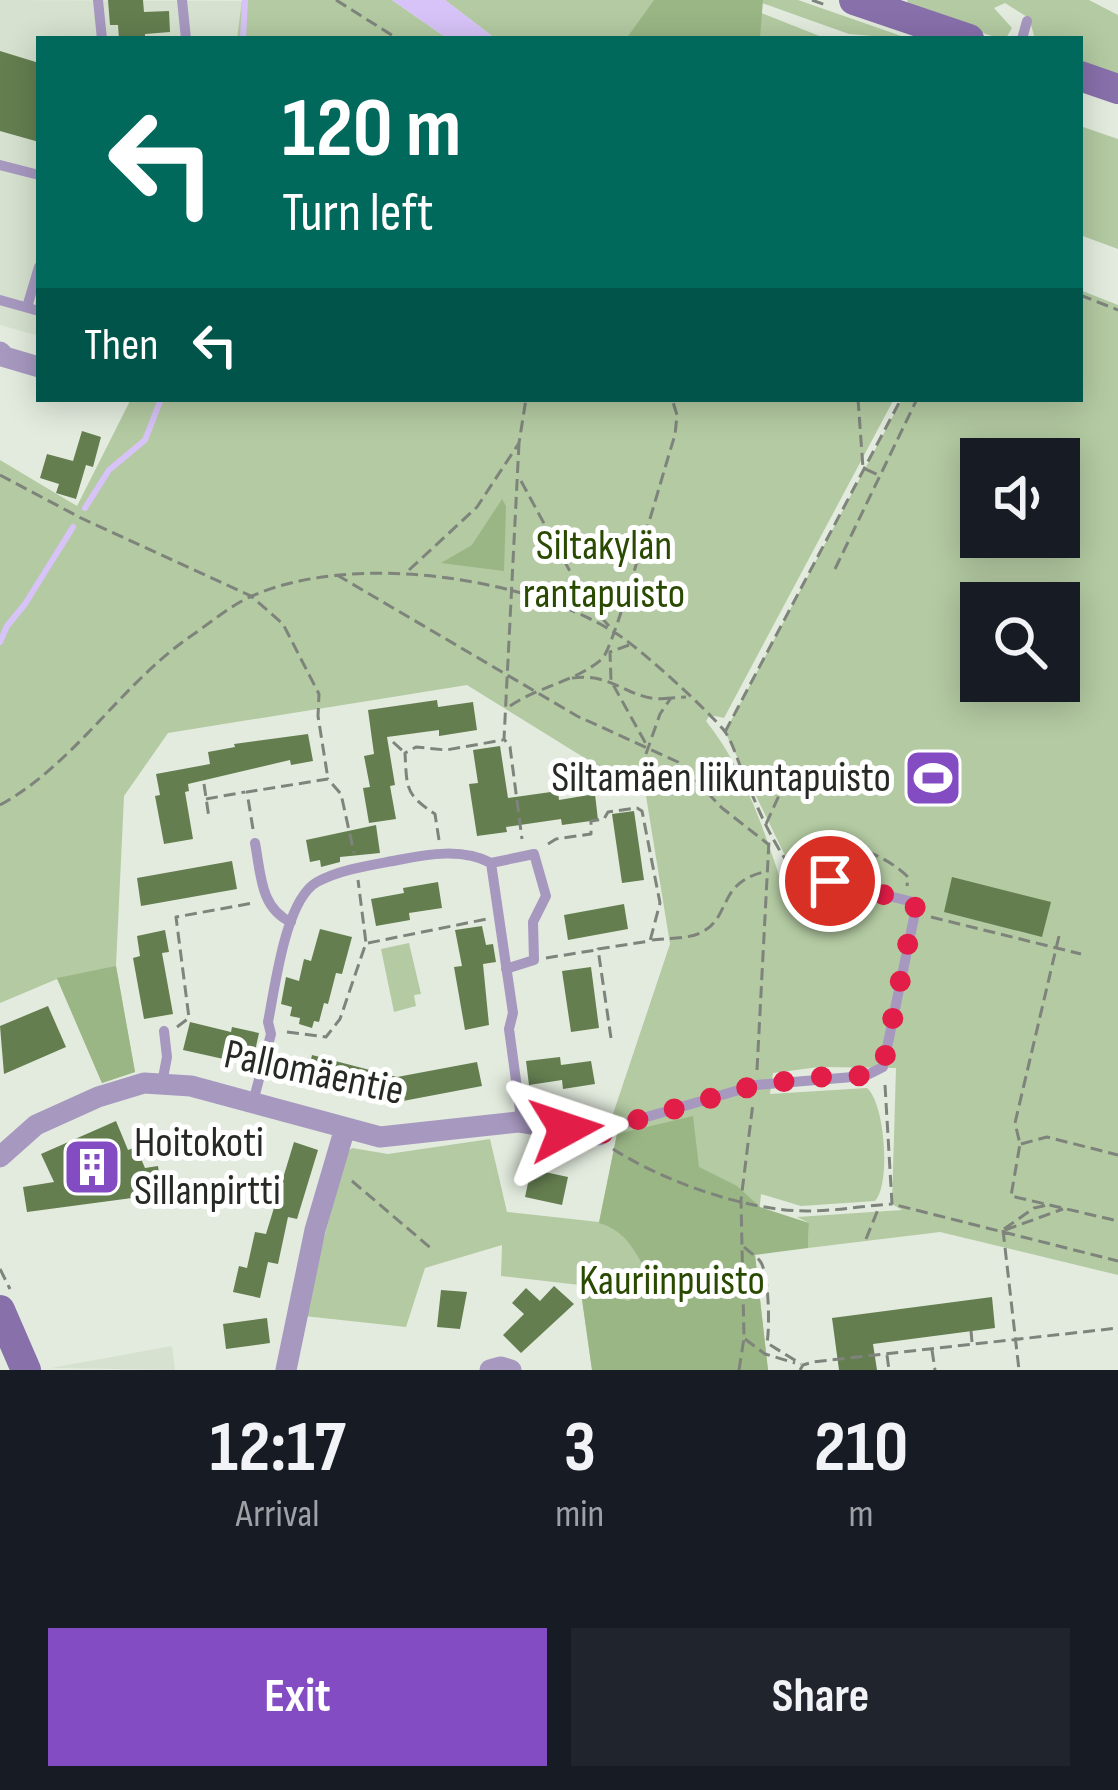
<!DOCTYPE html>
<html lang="en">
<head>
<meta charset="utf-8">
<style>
	body { margin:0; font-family:"Sofia Sans Condensed",sans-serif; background:#20242c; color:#f1f3f6; height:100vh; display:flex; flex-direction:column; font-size:45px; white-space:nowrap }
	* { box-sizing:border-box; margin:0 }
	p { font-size:39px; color:#9ea1a6 }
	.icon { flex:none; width:66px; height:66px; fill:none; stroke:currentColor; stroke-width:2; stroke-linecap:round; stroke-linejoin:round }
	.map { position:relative; height:1370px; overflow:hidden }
	.side { display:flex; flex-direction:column; background:#171b24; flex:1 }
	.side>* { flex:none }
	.banner { position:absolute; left:36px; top:36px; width:1047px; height:366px; border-radius:0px; box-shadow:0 6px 30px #0003; background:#00695c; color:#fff; overflow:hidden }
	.fabs { position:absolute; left:960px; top:438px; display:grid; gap:24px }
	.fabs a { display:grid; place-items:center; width:120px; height:120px; border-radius:0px; background:#171b24; box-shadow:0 6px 30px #0003; font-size:60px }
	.pin { position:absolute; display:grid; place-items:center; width:102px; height:102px; color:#fff; margin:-51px; border:6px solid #fff; border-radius:50%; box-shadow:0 3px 12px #0007 }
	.me { position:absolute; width:132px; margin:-66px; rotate:85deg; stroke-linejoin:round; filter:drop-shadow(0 0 9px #0008) }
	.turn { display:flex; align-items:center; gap:42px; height:252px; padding:0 48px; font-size:54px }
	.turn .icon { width:156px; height:156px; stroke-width:2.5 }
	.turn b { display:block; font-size:84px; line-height:102px }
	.then { display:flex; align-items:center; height:114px; padding:0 48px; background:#0003; gap:24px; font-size:45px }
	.eta { display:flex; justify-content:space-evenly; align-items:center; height:204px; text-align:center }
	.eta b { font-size:72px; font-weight:700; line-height:84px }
	.primary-button { display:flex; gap:24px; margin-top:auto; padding:24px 48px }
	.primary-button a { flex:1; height:138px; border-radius:0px; background:#844cc3; color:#fff; font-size:48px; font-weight:700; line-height:138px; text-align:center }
	.primary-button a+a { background:#20242c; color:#f1f3f6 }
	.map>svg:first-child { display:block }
	.built { fill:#d6e2cf }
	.green { fill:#b3caa2; fill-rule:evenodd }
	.forest { fill:#9ab685 }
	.water { fill:#d7c3f7 }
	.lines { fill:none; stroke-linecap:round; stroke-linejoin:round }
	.stream { stroke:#d7c3f7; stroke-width:6 }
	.building { fill:#647e50 }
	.path { stroke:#7e847b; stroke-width:3; stroke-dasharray:12 6; stroke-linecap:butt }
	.lane { stroke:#a798c0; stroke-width:10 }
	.street { stroke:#a798c0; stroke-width:21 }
	.secondary { stroke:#8870ab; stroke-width:30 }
	.route { stroke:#e11d48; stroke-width:21; stroke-dasharray:0 37.8 }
	.labels { text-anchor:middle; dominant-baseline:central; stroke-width:10; stroke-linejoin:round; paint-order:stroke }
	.park-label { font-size:42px; fill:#294a00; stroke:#fff }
	.poi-label { font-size:42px; fill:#262924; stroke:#fff; text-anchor:end }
	.street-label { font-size:42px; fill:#262924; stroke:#fff }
</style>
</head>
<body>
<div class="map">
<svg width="1118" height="1370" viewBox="0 0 1118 1370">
	<rect width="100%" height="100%" fill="#e3ebde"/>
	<path class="built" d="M0,0L244,1L237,39H39V336L0,325Z
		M172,1346L175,1370L51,1368Z"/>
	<path class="green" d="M242,0H392L448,39H237Z
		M445,0H729L827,39H496Z
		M763,0H798L910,39L849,34L762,3Z
		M907,0H1089L1118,15V76L1080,64V39H1035L1029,18L1005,3L994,8L1012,28L1006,38H998L911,9Z
		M1080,126L1118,139V249L1080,235Z
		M1080,290L1118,305V1275L940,1232L808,1248L809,1223L797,1217L902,1210L892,1204L896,1068L819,1067L773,1073L770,1094L867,1088C885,1103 891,1184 875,1201L801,1206L761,1194L755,1255L768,1370H592L580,1285L501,1276L502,1245L425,1268L406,1327L304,1316L346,1153L352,1148L388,1154L490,1139L507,1212L599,1222L617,1134L610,1123L670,944L646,796L467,685L168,733L124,796L116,966L135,1072L102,1083L57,979L0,1003V460L77,506L131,399H894L724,718L710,715L706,721C742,766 762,824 780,878L785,875L791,882L793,872L725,732L902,399H1080ZM981,459H1059V537H981ZM981,603H1059V681H981Z
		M409,943L421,994L414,995L416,1006L394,1012L381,949Z"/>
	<path class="forest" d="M654,0H763L760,38L626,39Z
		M502,499L506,506L504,571L441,563L472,545Z
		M116,966L135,1072L102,1083L57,978Z
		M693,1116L699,1167L737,1186L760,1207L809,1223L808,1248L755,1255L768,1370H592L580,1285L597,1294L629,1301L643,1291L649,1276C635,1252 627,1231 599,1223L617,1134Z"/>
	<path class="water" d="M392,0H445L496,39H448Z"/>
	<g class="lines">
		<path class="stream" d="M243,39L245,0
			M85,508L109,470L145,440L161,399
			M0,642L7,626L25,604L73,527"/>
	</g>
	<path class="building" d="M108,0H143L144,12L169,11L170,32L145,34V39H119L118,25H110Z
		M0,51L39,63V142L0,131Z
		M82,431L101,437L93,467L86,465L76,499L56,493L59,484L40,478L47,454L73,461Z
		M437,700L438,707L473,702L477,730L439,736V730L387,737L395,785L390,786L396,819L369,823L363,788L370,787L364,756L374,754L368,710Z
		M308,734L313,761L291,765L290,760L188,784L189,791L185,792L193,839L164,844L155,796L160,795L156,774L210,764L208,752L235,747L234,744Z
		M500,746L508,798L558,791L559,800L595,794L598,820L562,825L561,819L506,827L507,832L477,836L469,784L478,783L473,750Z
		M634,811L644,880L622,883L612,814Z
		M376,825L380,853L340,857V862L321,867L320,860L310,862L306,840Z
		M232,861L237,889L141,906L137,878Z
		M952,877L1051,902L1042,937L944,912Z
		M438,882L442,908L409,913L410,920L376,926L371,899L404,893L403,888Z
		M624,904L628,929L568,940L564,915Z
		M482,926L486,945L493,944L496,962L483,964L489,1025L465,1030L454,967L462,966L455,930Z
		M320,929L352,937L342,974L336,973L328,1004L324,1003L319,1022L314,1021L312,1028L299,1024L300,1018L290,1016L292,1007L281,1004L286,977L299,981L304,959L311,961Z
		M165,930L169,952L162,953L173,1014L144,1019L133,958L140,956L137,936Z
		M591,967L599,1028L571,1032L562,971Z
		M48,1006L66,1047L4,1074L0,1026Z
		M190,1022L231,1032L232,1027L259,1033L253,1060L229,1054L228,1060L183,1050Z
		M312,1055L397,1077L477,1062L482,1086L403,1101L402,1097L337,1080L335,1088L325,1085L324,1090L305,1085Z
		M560,1057L561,1065L591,1061L595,1084L563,1089L562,1080L529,1085L526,1061Z
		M116,1121L128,1150L136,1147L145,1168L158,1166L162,1194L27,1212L23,1187L54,1182L41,1154Z
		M294,1142L318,1150L297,1219L288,1217L278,1264L268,1262L260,1298L233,1292L239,1266L247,1268L255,1232L266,1234Z
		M531,1169L568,1177L562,1205L525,1197Z
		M554,1286L574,1304L521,1353L503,1335L524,1314L512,1303L526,1288L540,1301Z
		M441,1290L467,1292L460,1329L437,1327Z
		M992,1297L995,1328L873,1344L877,1370H839L832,1318Z
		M267,1318L270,1343L226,1349L223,1324Z"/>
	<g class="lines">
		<path class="path" d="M336,0L398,39
			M812,0L828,6
			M1080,295L1118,310
			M858,399L863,468L881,476
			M519,443L504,739L510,747L522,839
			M0,475L81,518L251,596L283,624L319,694L318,716L328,779
			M521,481L585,599L609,626
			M835,569L917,399
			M409,570L477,507L519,443L526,399
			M337,575L577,716L678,762L722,808L768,844
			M629,645L610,652L611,681L646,744
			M572,678C616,672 631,704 670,698
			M510,706C539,686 575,682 602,659C614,649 665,465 675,435L677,415L672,399
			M725,732L901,399
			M393,742L404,752
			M204,784L209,818
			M634,788L660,714L671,698L686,697
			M206,799L245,792
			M0,805C75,764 121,684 191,636C210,623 231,605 252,596C351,552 523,576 614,632C639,647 703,706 723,729C732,740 736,757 742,770C755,802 767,832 786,860
			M766,824L782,789
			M253,829L247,792L328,779L341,794L354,853
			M815,838C850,846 881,851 908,877L907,886
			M439,840L435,814C405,794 407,789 405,753L416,747L446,750L503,740
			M548,844L556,839L591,834V821L604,819L608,812L637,808L642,811L660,903L650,941L598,949L611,1038
			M931,917L1081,954
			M1059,936L1015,1123L1020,1144L1011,1196L1118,1221
			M652,940C666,938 688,939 700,933C733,918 715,882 768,871
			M368,943L487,919
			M546,958L596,950
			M177,1027L189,1018L176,917L253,903
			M287,1032L326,1037L340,1019L366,943L358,880
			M757,1070L769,840
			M885,1085L892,1204L1118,1261
			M1021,1144L1047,1137L1118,1155
			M613,1149C663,1181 746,1211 807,1211C835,1211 863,1206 891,1204
			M352,1181L433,1250
			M1004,1229L1034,1208L1048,1205
			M1003,1230L1019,1370
			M1005,1230L1063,1209
			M866,1239L879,1207
			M744,1247C745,1248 759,1259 760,1261C769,1272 770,1327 767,1343L801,1364
			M0,1269L10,1289
			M971,1331L972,1342
			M745,1339L765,1354L795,1363
			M932,1350L935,1370
			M887,1355L889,1370
			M739,1370L744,1338L741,1200L753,1103
			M800,1370L803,1365L813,1362L1118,1328"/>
		<path class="lane" d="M98,0L102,39
			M182,0L186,39
			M1022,39L1027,21
			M0,165L39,175
			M0,300L39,311
			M27,307L39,267
			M255,843C261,874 260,908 291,922
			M506,969L534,960L533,922L546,896L534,854L491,863L513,1013L509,1029L520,1110L518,1122
			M162,1083L167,1057L164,1031
			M253,1102L271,1034L268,1022C275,988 285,900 317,882C341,869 372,865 398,860C428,854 463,848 491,863
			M599,1135L616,1126L756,1085L865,1076L883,1067L917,903L793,872"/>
		<path class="street" d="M0,352L5,357L39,367
			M0,1157L36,1125L98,1097L144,1083L191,1086L380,1137L518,1122L599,1135
			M286,1370L315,1230L345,1128
			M490,1370L501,1367L511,1370"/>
		<path class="secondary" d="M854,0L969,39
			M1080,76L1118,89
			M0,1310L26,1370"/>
	</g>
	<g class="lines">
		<path class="route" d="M566,1129L599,1135L616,1126L756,1085L837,1075L865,1076L883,1067L916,903L830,881"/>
	</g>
	<defs>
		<symbol id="stadium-square" viewBox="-11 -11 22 22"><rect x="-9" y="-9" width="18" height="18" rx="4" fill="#844cc3" stroke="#fff"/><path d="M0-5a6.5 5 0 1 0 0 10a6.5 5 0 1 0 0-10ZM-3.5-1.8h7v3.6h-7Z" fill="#fff"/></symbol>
		<symbol id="building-square" viewBox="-11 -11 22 22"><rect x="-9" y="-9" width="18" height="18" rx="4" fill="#844cc3" stroke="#fff"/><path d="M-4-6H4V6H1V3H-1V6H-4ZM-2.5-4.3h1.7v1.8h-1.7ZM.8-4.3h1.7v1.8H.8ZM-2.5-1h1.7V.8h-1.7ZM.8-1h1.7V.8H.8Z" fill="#fff"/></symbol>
	</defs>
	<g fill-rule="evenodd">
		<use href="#stadium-square" x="900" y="745" width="66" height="66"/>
		<use href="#building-square" x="59" y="1134" width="66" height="66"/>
	</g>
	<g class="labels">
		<g class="park-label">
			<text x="604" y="546">Siltakylän<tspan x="604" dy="48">rantapuisto</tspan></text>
			<text x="672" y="1281">Kauriinpuisto</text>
		</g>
		<g class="poi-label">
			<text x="891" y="778">Siltamäen liikuntapuisto</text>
			<text x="134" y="1143" text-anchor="start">Hoitokoti<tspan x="134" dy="48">Sillanpirtti</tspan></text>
		</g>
		<g class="street-label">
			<text transform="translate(314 1073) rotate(12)">Pallomäentie</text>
		</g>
	</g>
</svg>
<div class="fabs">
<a><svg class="icon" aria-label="sound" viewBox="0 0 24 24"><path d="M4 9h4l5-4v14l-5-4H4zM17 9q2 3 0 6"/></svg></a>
<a><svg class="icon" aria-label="search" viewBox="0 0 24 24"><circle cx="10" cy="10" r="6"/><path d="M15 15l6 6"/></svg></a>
</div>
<div class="pin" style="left:830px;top:881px;background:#d93025"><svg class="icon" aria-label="arrive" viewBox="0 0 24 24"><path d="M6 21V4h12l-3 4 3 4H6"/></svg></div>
<svg class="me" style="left:566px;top:1129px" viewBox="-20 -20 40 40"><path d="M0-17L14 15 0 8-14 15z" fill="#e11d48" stroke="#fff" stroke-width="4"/></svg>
<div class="banner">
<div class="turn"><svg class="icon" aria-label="left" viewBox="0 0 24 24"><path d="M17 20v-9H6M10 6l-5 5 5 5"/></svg><div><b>120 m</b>Turn left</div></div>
<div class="then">Then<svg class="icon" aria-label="left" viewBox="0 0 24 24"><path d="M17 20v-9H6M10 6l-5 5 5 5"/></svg></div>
</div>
</div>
<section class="side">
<div class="eta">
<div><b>12:17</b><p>Arrival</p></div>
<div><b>3</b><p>min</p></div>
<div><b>210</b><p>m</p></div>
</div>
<div class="primary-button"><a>Exit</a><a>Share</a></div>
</section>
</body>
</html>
